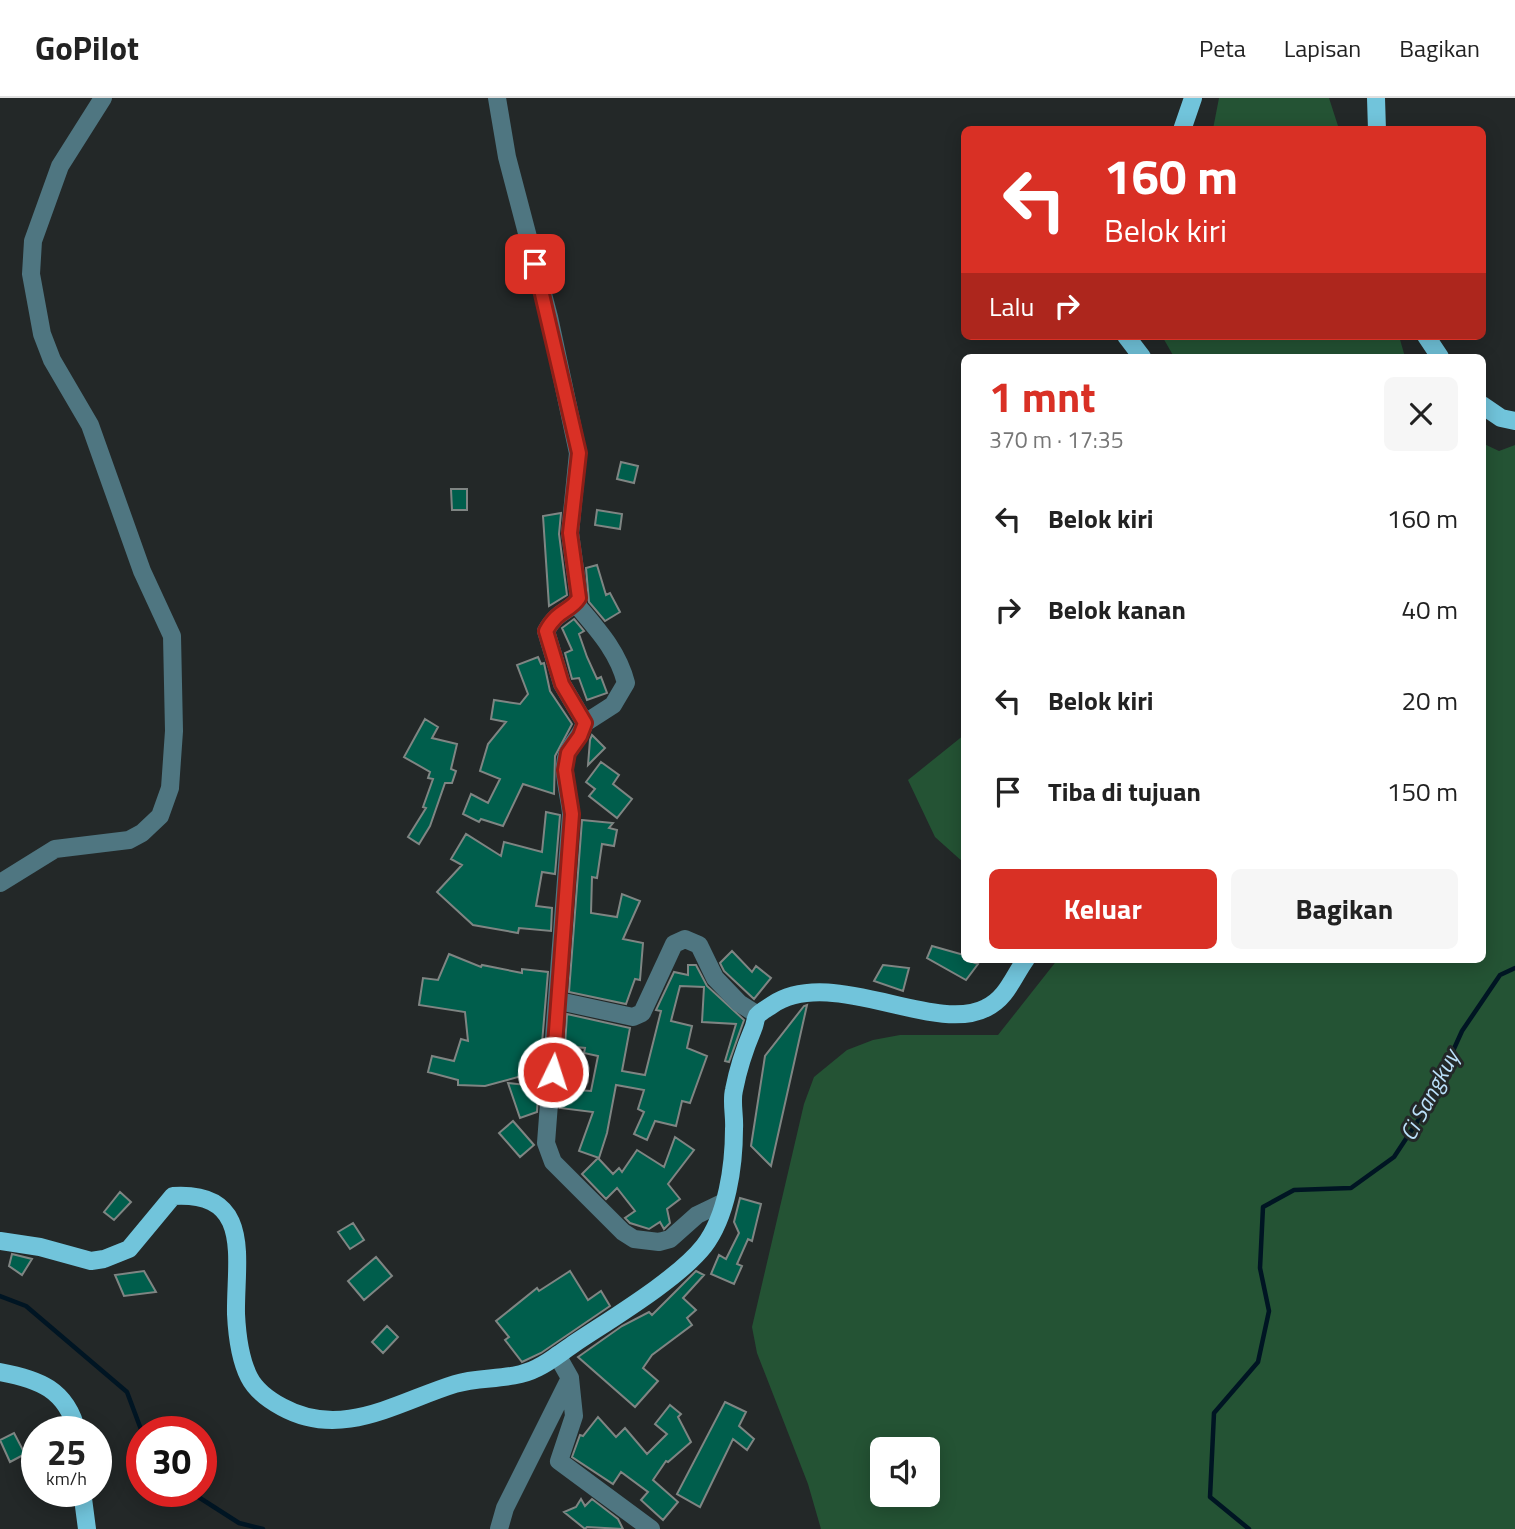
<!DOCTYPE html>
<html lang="id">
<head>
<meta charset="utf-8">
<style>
	body { margin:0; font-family:"Titillium Web",sans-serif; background:#f6f6f6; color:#222; height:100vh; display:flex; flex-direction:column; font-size:26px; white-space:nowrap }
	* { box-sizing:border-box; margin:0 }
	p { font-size:23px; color:#767676 }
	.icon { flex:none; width:38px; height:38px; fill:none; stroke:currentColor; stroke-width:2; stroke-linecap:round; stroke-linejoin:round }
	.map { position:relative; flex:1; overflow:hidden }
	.side { position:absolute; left:961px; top:256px; width:525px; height:609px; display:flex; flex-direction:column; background:#fff; border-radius:10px; box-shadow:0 4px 18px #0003 }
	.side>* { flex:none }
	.top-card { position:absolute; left:961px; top:28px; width:525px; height:214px; border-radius:10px; box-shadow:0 4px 18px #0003; background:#d93025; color:#fff; overflow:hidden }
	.buttons { position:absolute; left:870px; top:1339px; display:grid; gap:14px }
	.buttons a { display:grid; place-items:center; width:70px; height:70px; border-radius:10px; background:#fff; box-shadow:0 4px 18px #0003; font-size:35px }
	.speed { position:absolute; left:21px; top:1318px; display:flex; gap:14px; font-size:35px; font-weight:700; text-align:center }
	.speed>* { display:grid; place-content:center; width:91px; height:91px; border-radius:50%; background:#fff; box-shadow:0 4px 18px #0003; line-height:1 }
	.speed small { font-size:18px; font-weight:400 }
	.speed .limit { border:10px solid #d22; background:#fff; color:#111 }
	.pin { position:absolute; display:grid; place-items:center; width:60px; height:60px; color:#fff; margin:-30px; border-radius:14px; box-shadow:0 4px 10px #0006 }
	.me { position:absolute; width:77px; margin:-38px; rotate:4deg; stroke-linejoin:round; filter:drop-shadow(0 0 5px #0008) }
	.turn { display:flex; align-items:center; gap:24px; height:147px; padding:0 28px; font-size:32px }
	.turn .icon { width:91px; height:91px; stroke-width:2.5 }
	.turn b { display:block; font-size:49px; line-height:60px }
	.then { display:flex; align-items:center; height:66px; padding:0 28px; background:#0003; gap:14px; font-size:26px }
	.round { display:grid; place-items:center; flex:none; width:74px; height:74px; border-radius:10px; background:#f6f6f6 }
	.head { display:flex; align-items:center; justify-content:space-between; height:119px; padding:0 28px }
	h1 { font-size:42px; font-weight:700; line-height:52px; color:#d93025 }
	.button { display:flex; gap:14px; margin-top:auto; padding:14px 28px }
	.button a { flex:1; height:80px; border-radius:10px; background:#d93025; color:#fff; font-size:28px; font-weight:700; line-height:80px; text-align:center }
	.button a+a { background:#f6f6f6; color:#222 }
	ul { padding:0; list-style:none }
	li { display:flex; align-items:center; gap:21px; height:91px; padding:0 28px }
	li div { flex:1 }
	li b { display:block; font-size:26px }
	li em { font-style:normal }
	header { display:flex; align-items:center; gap:42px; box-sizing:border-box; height:98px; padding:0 35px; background:#fff; border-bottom:2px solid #e0e0e0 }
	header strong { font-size:33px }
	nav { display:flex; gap:38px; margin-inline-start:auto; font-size:24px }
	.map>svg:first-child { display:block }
	.green { fill:#245334; fill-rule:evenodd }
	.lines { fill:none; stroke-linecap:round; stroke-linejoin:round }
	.stream { stroke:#001523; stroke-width:4.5 }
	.building { fill:#005e4c; stroke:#7f8583; stroke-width:2 }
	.minor { stroke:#4f7681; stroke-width:18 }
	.major { stroke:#71c4db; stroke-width:18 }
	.route-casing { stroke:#8d1f18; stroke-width:18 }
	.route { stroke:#d93025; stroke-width:12 }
	.labels { text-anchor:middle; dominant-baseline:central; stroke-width:6; stroke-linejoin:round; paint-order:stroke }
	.water-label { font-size:23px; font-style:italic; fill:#bbe0fa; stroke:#232828 }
</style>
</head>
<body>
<header>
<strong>GoPilot</strong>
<nav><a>Peta</a><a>Lapisan</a><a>Bagikan</a></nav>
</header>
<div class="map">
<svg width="1515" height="1431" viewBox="0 0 1515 1431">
	<rect width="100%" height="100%" fill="#232828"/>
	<path class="green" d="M1219,0H1329L1339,31H1213Z
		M1162,238H1399L1405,259H1174Z
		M1482,345L1499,353L1515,347V1431H821L808,1386L757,1255L752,1229L804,1006L814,979L847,952L873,942L900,937H998L1058,861H1482ZM882,1351H928V1396H882Z
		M964,637V765L935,739L908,682Z"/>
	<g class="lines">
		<path class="stream" d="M0,1198L26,1208L127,1294L142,1334
			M189,1393L239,1425L263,1431
			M1249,1431L1210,1399L1214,1315L1258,1264L1269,1213L1260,1170L1263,1109L1294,1092L1351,1090L1394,1059L1429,1006L1462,933L1500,877L1515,870"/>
	</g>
	<path class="building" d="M621,364L638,368L634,385L617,381Z
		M451,391H467V412H452Z
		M597,412L622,416L620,431L595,427Z
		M561,415L559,436L567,497L549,508L543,418Z
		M597,467L606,497L610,495L620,514L605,523L589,504L586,470Z
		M574,521L584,533L579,536L587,559L597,581L601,579L607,595L587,602L579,580L572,581L565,555L572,552L562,530Z
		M538,559L541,566L544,565L550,593L572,626L555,658L554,696L523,686L503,728L481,721L479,724L463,716L471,696L488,705L500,681L480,673L488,646L506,624L491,621L494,602L520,606L528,596L517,567Z
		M425,621L438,629L432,640L457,646L451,671L456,673L452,685H445L430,728L419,746L408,739L426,710L423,709L433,681L428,680L430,674L404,659Z
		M592,637L605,650L588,667L590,642Z
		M601,664L619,677L613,686L632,701L617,720L589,698L595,691L586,684Z
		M546,714L560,717L555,776L542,774L536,808L552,810L551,833L519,830L518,835L473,827L437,794L462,767L451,761L466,736L501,758L504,744L542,754Z
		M582,722L613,725L609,730L617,732L614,748L602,746L597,780L592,779L591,815L617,819L622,796L640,803L623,841L643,845L640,882L635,881L626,906L569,894Z
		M932,848L964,857V861L978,866L966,882L927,860Z
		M732,853L752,874L756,868L771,880L754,901L724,873L720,865Z
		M449,856L481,869L482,867L522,875V871L548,874L542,945H538L541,955L540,973L485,988L458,987V982L428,974L432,958L454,963L461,941L468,943L465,914L419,907L423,880L438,882Z
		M688,867H696L707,888L744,922L729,964L725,963L736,926L702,924L704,889L680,888L671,923L692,928L687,950L707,958L690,1005L682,1003L676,1028L655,1023L647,1042L634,1036L644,1014L638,1011L644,992L616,987L607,1035L599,1060L579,1053L593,1014L560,1010L562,991L591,993L598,958L584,955L585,950L565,948L567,916L630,930L622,973L645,977L661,913L656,912L674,874L688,877Z
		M883,867L909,870L903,893L874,883Z
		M807,907L771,1068L751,1048L765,958L804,908Z
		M508,985L535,988L538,997L537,1014L520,1020Z
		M513,1023L534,1047L520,1059L499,1035Z
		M675,1039L694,1052L668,1086L680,1101L667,1111L670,1125L664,1131L660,1124L649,1131L630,1125L625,1120L635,1113L617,1090L606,1101L582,1076L598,1060L613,1076L619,1070L622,1074L637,1052L664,1069Z
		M120,1094L131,1104L114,1122L104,1114Z
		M740,1100L761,1106L752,1143L748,1141L737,1166L742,1168L734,1186L711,1176L719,1157L726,1161L739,1135L734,1124Z
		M353,1125L364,1142L350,1151L338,1134Z
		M12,1156L32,1161L22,1177L9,1168Z
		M376,1159L392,1178L364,1202L348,1183Z
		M144,1173L156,1194L124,1198L115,1177Z
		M570,1173L588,1202L601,1193L610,1208L541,1255L522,1264L505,1242L509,1239L496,1223L537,1190L539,1193Z
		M696,1173L704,1177L683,1200L696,1212L687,1220L692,1227L652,1257L643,1270L658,1283L635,1309L578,1259L622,1228L649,1214L652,1217Z
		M387,1228L398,1239L383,1255L372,1244Z
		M725,1304L746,1314L739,1328L754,1341L747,1352L733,1341L700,1409L677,1396Z
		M670,1307L681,1316L678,1319L691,1344L668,1364L666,1363L653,1382L678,1404L663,1422L641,1402L648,1394L621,1374L613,1386L572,1359L580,1337L583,1338L598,1319L616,1339L625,1330L647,1356L667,1336L655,1326Z
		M14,1335L25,1356L10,1364L0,1342Z
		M581,1401L585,1408L592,1401L618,1421L623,1431L587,1429L585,1431L564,1414L576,1409Z"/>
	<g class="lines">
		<path class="minor" d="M497,0L507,59L549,219L578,355L570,435L579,500C571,514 558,511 546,533L562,586L585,625C581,637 573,644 568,654C560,671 570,698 571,716L546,1045L553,1064L623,1134L634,1141L659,1144L670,1141L697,1117L724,1104
			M576,506C597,531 618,553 626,585L613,607L585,625
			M0,785L55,751L129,742L142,735L160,718L170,690L174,633L172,538L142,473L90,327L52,262L42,236L31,176L33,143L60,68L103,0
			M559,903L633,919L642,915L674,846L685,841L699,847L715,880L739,905L758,917
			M570,1280L574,1318L559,1363L651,1431
			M499,1431L505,1410L570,1280L557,1257"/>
		<path class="major" d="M1376,0L1377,32
			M1182,32L1193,0
			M1126,238L1142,259
			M1426,238L1440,259
			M1482,307L1501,320L1515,323
			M0,1143L40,1149L91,1163L104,1161L129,1151L173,1098C254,1093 235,1162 236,1216C237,1237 240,1261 249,1279C256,1293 269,1302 282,1309C342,1342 397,1304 455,1286C481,1278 512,1283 537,1270C550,1264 563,1253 575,1245C611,1221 678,1181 704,1148C727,1118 734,1068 734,1031C735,1018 731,1004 734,992C738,971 745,950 753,931C755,927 755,922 757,918C760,914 768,910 772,907C831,867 934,937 986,910C1007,900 1013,879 1026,861
			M0,1274C38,1281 67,1291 77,1334
			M82,1393L87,1431"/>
	</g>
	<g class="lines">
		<defs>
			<path id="route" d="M535,166L579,355L570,435L579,500C570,514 558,511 546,533L562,586L585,625L580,638L568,655L565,672L572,716L553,974"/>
		</defs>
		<use href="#route" class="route-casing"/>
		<use href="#route" class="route"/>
	</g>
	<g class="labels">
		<g class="water-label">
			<text transform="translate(1429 997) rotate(-62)">Ci Sangkuy</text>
		</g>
	</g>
</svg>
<div class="buttons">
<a><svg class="icon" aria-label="sound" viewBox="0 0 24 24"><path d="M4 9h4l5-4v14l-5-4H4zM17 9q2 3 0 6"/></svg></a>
</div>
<div class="speed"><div>25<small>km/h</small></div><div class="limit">30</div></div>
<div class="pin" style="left:535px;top:166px;background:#d93025"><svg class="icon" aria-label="arrive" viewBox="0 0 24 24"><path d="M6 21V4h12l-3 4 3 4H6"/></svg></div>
<svg class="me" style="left:553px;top:974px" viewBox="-20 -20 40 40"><circle r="17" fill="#d93025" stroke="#fff" stroke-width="3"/><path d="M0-11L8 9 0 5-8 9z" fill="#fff"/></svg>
<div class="top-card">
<div class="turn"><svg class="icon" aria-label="left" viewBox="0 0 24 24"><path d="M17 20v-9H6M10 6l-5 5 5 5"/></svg><div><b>160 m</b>Belok kiri</div></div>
<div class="then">Lalu<svg class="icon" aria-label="right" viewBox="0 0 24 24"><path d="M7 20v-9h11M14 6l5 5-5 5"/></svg></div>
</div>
<section class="side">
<div class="head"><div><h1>1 mnt</h1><p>370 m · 17:35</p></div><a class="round"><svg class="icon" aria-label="close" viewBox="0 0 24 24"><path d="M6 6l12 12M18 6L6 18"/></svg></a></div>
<ul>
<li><svg class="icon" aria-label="left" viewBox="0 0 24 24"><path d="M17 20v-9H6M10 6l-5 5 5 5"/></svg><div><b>Belok kiri</b></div><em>160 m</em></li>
<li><svg class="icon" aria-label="right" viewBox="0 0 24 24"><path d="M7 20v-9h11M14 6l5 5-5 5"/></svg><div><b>Belok kanan</b></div><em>40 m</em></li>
<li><svg class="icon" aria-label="left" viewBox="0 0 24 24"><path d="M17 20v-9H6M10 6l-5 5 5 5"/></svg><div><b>Belok kiri</b></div><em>20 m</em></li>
<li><svg class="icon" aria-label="arrive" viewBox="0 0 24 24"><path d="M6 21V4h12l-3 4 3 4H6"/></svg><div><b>Tiba di tujuan</b></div><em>150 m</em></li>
</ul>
<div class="button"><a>Keluar</a><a>Bagikan</a></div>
</section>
</div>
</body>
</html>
